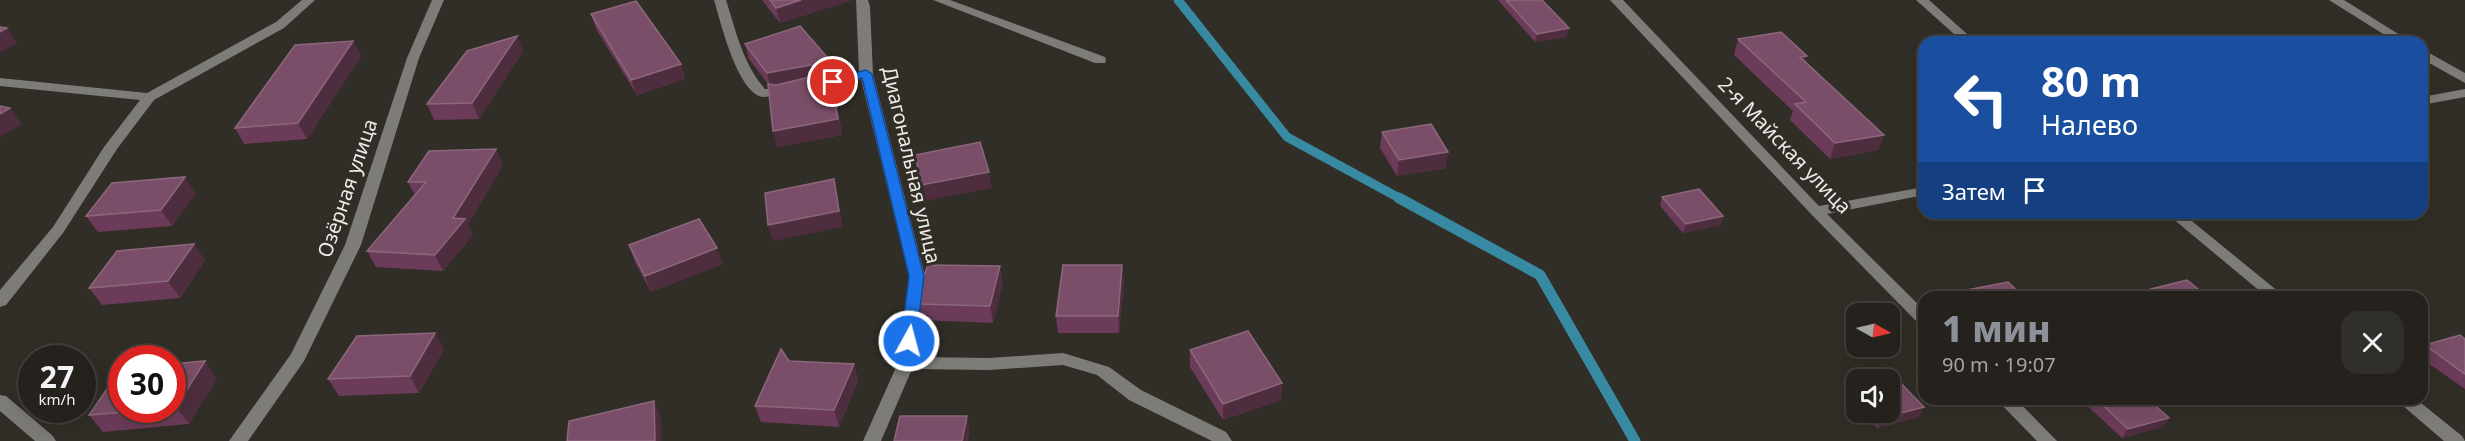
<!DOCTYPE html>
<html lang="ru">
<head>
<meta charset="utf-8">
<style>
	body { margin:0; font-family:"Noto Sans",sans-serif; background:#312f2a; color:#f1f3f6; height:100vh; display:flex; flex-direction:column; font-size:22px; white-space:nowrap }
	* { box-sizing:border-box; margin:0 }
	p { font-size:20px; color:#a3a4a4 }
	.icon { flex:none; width:33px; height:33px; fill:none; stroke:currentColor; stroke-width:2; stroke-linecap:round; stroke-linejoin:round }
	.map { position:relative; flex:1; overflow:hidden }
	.side { position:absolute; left:1918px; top:291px; width:510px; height:114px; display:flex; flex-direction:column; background:#25221d; border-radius:18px; box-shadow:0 6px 24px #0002,0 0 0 2px #423f3b }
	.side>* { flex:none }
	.guide { position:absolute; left:1918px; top:36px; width:510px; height:183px; border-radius:18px; box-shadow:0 6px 24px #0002,0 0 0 2px #423f3b; background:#1a4fa0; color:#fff; overflow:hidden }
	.needle { width:39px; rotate:98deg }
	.controls { position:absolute; left:1846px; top:303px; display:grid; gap:12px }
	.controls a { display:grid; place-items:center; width:54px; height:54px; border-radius:12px; background:#25221d; box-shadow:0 6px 24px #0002,0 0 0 2px #423f3b; font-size:30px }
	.speed { position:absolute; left:18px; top:345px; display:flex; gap:12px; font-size:30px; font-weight:700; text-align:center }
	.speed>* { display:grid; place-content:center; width:78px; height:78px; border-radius:50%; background:#25221d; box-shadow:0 6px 24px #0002,0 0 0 2px #423f3b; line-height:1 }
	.speed small { font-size:15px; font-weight:400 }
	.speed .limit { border:9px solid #d22; background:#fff; color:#111 }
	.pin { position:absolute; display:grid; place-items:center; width:51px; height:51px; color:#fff; margin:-26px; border:3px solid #fff; border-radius:50%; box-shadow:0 2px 6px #0007 }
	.me { position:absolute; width:66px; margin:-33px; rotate:7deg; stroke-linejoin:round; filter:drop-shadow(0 0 4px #0008) }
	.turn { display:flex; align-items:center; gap:21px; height:126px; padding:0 24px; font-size:27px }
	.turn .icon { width:78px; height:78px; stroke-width:2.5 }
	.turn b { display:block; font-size:42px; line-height:51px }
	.then { display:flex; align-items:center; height:57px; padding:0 24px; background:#0003; gap:12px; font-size:22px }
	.round { display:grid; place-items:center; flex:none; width:63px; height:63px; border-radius:18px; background:#312f2a }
	.headline { display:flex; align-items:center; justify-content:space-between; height:102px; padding:0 24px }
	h1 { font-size:36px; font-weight:800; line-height:45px; color:#8c9099 }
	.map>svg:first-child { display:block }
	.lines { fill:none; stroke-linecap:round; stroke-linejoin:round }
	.stream-far1 { stroke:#3889a2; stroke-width:9 }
	.stream { stroke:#3889a2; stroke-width:11 }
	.minor { fill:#7e7c79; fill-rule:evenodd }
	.wall { fill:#6c3b59 }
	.shaded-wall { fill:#4e2e3e }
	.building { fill:#7a4e68; stroke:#8c677c; stroke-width:1.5 }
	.route { fill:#1a73e8; stroke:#114b97; stroke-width:1.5 }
	.labels { text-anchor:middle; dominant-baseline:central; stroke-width:6; stroke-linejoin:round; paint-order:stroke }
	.street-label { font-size:20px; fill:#edebe7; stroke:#312e27 }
</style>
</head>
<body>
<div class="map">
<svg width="2465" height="441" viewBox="0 0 2465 441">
	<rect width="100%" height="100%" fill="#312e27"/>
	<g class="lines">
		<path class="stream-far1" d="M1178,0L1287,137L1401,199"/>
		<path class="stream" d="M1399,198L1540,275L1635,441"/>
		<path class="minor" d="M302,0H315L284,28L154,100L117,149L63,233L6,305L0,307V290L53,227L104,147L140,100L0,86V78L147,93L276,22Z
			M432,0H444L419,58L361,245L304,361L248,441H229L291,354L345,245L407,58Z
			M714,0H726C736,31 743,64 765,89H792L794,92L792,95L762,97C737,91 721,23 714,0Z
			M856,0H868L870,7L873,74L925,276L915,357L989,358L1063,353L1109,367L1141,390L1226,432L1232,441H1212L1129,400L1097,375L1063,365L989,370L912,369L881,441H863L898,363L909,276L861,79L814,91L807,87L809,84L859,72Z
			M933,0H950L1105,57L1106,60L1105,63H1095Z
			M1610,0H1623L1819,206L1924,187V195L1827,214L1924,310V325L1918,323L1811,214Z
			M1916,0H1929L1976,42H1963Z
			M2329,0H2344L2411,42H2396Z
			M2422,49L2465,73V83L2422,59Z
			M2465,89V97L2422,105V97Z
			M2166,213H2182L2285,297H2267Z
			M0,395L6,396L53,436L56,441H35L0,411Z
			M1996,399H2016L2057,441H2037Z
			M2395,399H2416L2462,436L2465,441H2444Z"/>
	</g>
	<path class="wall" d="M762,0H852L780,23Z
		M1498,0H1542L1567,37L1535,42Z
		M591,14L681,64L685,79L637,95L596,29Z
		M1738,39L1805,62L1878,150L1830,159L1790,120L1793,111L1734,55Z
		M353,41L361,56L307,139L244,144L235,128Z
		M745,44L831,72L842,135L777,147L768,84L749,59Z
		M523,51L479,119L434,120L427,104Z
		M1382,132L1446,168L1397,176L1380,148Z
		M503,165L468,224L473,235L443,271L376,267L367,251L415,195L408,182Z
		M196,193L172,226L98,232L86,216Z
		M1662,197L1723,216L1720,225L1683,233L1660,206Z
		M629,245L723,264L651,292L635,262Z
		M205,260L180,298L102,305L89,288Z
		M1122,265L1124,281L1119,333H1058L1056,316Z
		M1003,282L993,323L922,320L918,304Z
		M2151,289L2208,297H2146Z
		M1967,290L2024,297H1963Z
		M2465,339V389L2422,359V348L2425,345Z
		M444,349L419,393L339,396L328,379Z
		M1190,350L1282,383L1281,400L1223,420L1190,367Z
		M789,361L854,364L858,381L839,427L761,422L755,406Z
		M172,364L217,378L189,424L103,432L89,415L122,410H172Z
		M1889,371L1924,407L1919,417L1877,428L1863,412H1890V380H1857V405L1844,391L1848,382Z
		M2084,399H2148L2169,418L2162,427L2122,438L2082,401Z"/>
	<path class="shaded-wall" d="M801,0H852L780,23L776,8Z
		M7,28L17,43L0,53V32Z
		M1569,28L1567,37L1535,42L1537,34Z
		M517,36L523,51L479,119L472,103Z
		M353,41L361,56L307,139L298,123Z
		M1807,56L1802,71L1800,57Z
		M827,57L842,135L777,147L773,131L771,88L767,73Z
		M681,64L685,79L637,95L631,80Z
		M10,108L22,124L0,137V114Z
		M1884,135L1878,150L1830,159L1835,143Z
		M496,149L503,165L468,224L473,235L443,271L435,255L453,218Z
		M1448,152L1446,168L1397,176L1399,160Z
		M989,172L992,188L925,201L922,185Z
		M185,177L196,193L172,226L161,210Z
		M834,179L843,227L773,241L768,225Z
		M1723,216L1720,225L1683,233L1686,224Z
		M194,244L205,260L180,298L168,281Z
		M717,248L723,264L651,292L645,276Z
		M1122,265L1124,281L1119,333L1118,316Z
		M1000,266L1003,282L993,323L990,306Z
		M435,333L444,349L419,393L410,376Z
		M205,361L217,378L189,424L176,407Z
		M854,364L858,381L839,427L834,410Z
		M1282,383L1281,400L1223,420V404Z
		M654,401L661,418V441H655Z
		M1924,407L1919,417L1877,428L1882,418Z
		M967,416L970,433L968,441H962Z
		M2169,418L2162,427L2122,438L2128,429Z"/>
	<path class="building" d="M770,0H801L776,8Z
		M1506,0H1542L1569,28L1537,34Z
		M636,1L681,64L631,80L591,14Z
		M800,26L827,57L828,62L767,73L745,44Z
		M0,27L7,28L0,32Z
		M1781,32L1807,56L1800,57L1884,135L1835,143L1795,104L1806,102L1738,39Z
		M517,36L472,103L427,104L467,51Z
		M353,41L298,123L235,128L295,45Z
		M830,72L838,119L773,131L768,84L777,85Z
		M0,106L10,108L0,114Z
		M1431,124L1448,152L1399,160L1382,132Z
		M980,142L989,172L922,185L915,155Z
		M496,149L453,218L465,219L435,255L367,251L426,182H408L429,151Z
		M185,177L161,210L86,216L112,183Z
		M834,179L839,211L768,225L765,193Z
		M1699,189L1723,216L1686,224L1662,197Z
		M699,219L717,248L645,276L629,245Z
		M194,244L168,281L89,288L117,251Z
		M928,265L1000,266L990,306L918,304L921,284Z
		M1063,265H1122L1118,316H1056Z
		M2187,280L2208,297H2160L2151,289Z
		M2008,282L2024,297H1974L1967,290Z
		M1248,331L1282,383L1223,404L1190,350Z
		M435,333L410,376L328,379L357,336Z
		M2460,335L2465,339V374L2425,345Z
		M781,349L789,361L854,364L834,410L755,406Z
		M205,361L176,407H172V364Z
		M120,370H122V410H150L89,415Z
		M1889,371L1924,407L1882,418L1876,412H1890V380H1857V391L1848,382Z
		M2096,399H2148L2169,418L2128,429Z
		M654,401L655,441H567L569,421Z
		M900,416H967L962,441H894Z"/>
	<path class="route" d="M866,70L872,74L924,276L916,341L914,345H903L901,341L909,276L862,78L833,86L827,82L828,80Z"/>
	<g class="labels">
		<g class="street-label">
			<text transform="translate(1785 145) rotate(46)">2-я Майская улица</text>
			<text transform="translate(912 165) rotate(77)">Диагональная улица</text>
			<text transform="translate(347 188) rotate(-71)">Озёрная улица</text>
		</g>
	</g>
</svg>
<div class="controls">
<a><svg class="needle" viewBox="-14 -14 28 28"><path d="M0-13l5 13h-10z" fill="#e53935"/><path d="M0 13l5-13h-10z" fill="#a3a4a4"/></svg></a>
<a><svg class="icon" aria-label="sound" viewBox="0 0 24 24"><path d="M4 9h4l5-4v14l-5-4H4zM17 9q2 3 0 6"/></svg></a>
</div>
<div class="speed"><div>27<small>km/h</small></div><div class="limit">30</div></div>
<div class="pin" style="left:833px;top:82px;background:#d93025"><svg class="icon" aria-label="arrive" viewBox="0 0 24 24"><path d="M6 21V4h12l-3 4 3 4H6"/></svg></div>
<svg class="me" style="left:909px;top:341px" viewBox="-20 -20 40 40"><circle r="17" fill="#1a73e8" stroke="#fff" stroke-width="3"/><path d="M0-11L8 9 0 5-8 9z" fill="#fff"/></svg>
<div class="guide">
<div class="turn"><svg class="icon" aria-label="left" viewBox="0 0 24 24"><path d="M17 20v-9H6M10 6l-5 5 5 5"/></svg><div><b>80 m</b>Налево</div></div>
<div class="then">Затем<svg class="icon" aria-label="arrive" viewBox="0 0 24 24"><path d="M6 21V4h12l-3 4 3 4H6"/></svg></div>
</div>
<section class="side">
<div class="headline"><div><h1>1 мин</h1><p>90 m · 19:07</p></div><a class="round"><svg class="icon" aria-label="close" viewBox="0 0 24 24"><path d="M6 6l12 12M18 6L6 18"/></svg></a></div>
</section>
</div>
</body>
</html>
